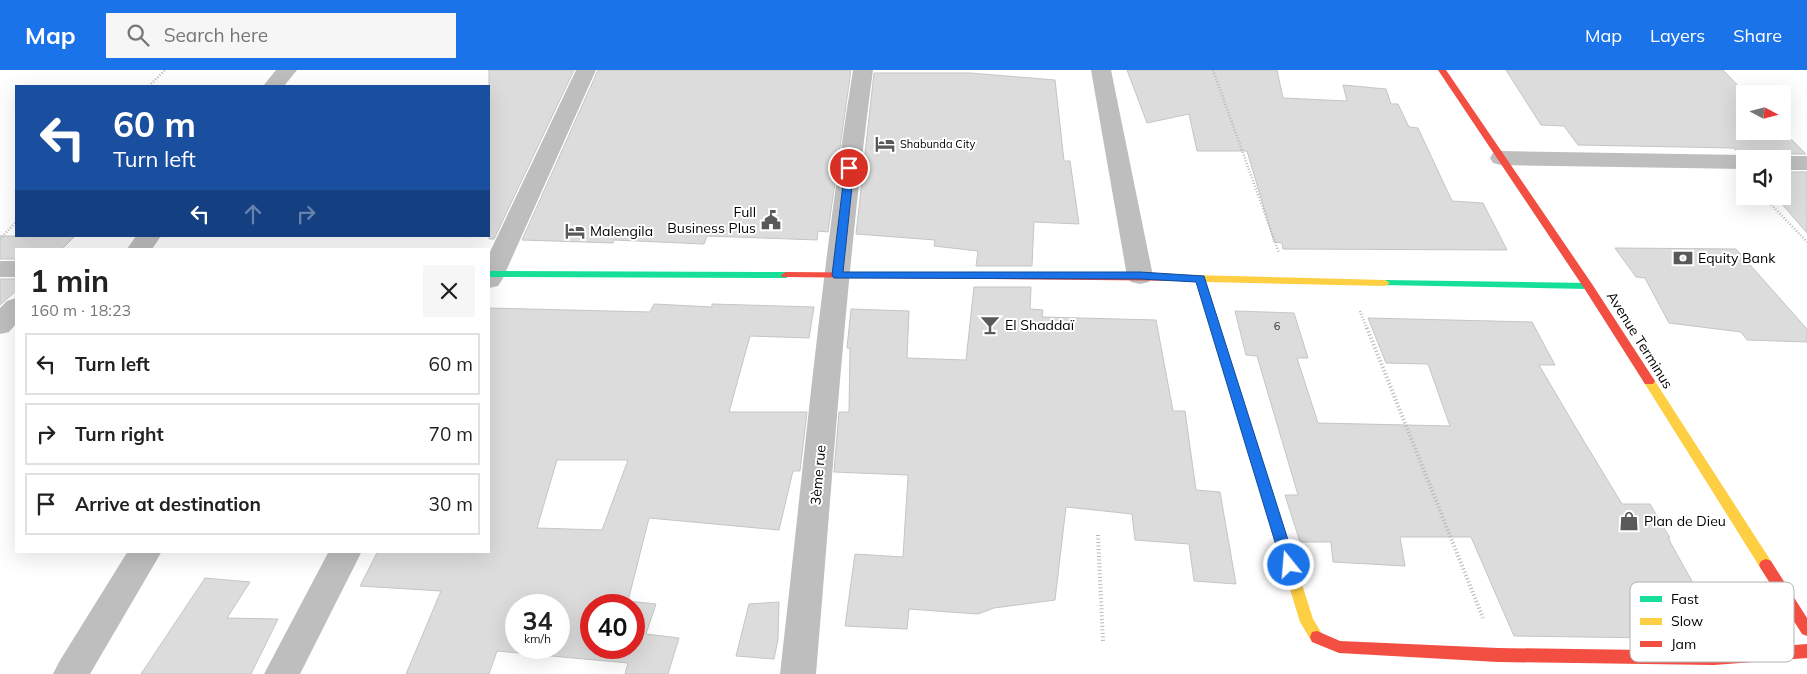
<!DOCTYPE html>
<html lang="en">
<head>
<meta charset="utf-8">
<style>
	body { margin:0; font-family:Mulish,sans-serif; background:#f6f6f6; color:#222; height:100vh; display:flex; flex-direction:column; font-size:19px; white-space:nowrap }
	* { box-sizing:border-box; margin:0 }
	p { font-size:16px; color:#767676 }
	.icon { flex:none; width:28px; height:28px; fill:none; stroke:currentColor; stroke-width:2; stroke-linecap:round; stroke-linejoin:round }
	.map { position:relative; flex:1; overflow:hidden }
	.details { position:absolute; left:15px; top:178px; width:475px; height:305px; display:flex; flex-direction:column; background:#fff; border-radius:0px; box-shadow:0 5px 20px #0002 }
	.details>* { flex:none }
	.banner { position:absolute; left:15px; top:15px; width:475px; height:152px; border-radius:0px; box-shadow:0 5px 20px #0002; background:#1a4fa0; color:#fff; overflow:hidden }
	.needle { width:32px; rotate:97deg }
	.tools { position:absolute; left:1736px; top:15px; display:grid; gap:10px }
	.tools a { display:grid; place-items:center; width:55px; height:55px; border-radius:0px; background:#fff; box-shadow:0 5px 20px #0002; font-size:25px }
	.speed { position:absolute; left:505px; top:524px; display:flex; gap:10px; font-size:25px; font-weight:700; text-align:center }
	.speed>* { display:grid; place-content:center; width:65px; height:65px; border-radius:50%; background:#fff; box-shadow:0 5px 20px #0002; line-height:1 }
	.speed small { font-size:12px; font-weight:400 }
	.speed .limit { border:8px solid #d22; background:#fff; color:#111 }
	.pin { position:absolute; display:grid; place-items:center; width:42px; height:42px; color:#fff; margin:-21px; border:2px solid #fff; border-radius:50%; box-shadow:0 1px 5px #0007 }
	.me { position:absolute; width:55px; margin:-28px; rotate:343deg; stroke-linejoin:round; filter:drop-shadow(0 0 4px #0008) }
	.turn { display:flex; align-items:center; gap:18px; height:105px; padding:0 15px; font-size:22px }
	.turn .icon { width:65px; height:65px; stroke-width:2.5 }
	.turn b { display:block; font-size:35px; line-height:42px }
	.lanes { display:flex; align-items:center; height:48px; padding:0 15px; background:#0003; justify-content:center; gap:25px; direction:ltr }
	.lanes .off { opacity:.35 }
	.round { display:grid; place-items:center; flex:none; width:52px; height:52px; border-radius:0px; background:#f6f6f6 }
	.summary { display:flex; align-items:center; justify-content:space-between; height:85px; padding:0 15px }
	h1 { font-size:30px; font-weight:700; line-height:38px }
	ul { padding:0; list-style:none }
	li { display:flex; align-items:center; gap:15px; height:62px; margin:0 10px 8px; padding:0 5px; border:2px solid #e0e0e0; border-radius:0px }
	li div { flex:1 }
	li b { display:block; font-size:19px }
	li em { font-style:normal }
	header { display:flex; align-items:center; gap:30px; box-sizing:border-box; height:70px; padding:0 25px; background:#1a73e8; color:#fff }
	header strong { font-size:24px }
	nav { display:flex; gap:28px; margin-inline-start:auto; font-size:18px }
	.search { width:350px; height:45px; background:#f6f6f6; display:flex; align-items:center; gap:12px; box-sizing:border-box; padding:0 18px; border-radius:0px; color:#767676; font-size:19px }
	.map>svg:first-child { display:block }
	.building { fill:#dcdcdc; stroke:#c5c5c5; fill-rule:evenodd }
	.lines { fill:none; stroke-linecap:round; stroke-linejoin:round }
	.path-far1 { stroke:#b8b8b8; stroke-width:2.5; stroke-dasharray:1 2; stroke-linecap:butt }
	.path { stroke:#b8b8b8; stroke-width:4; stroke-dasharray:1 2.5; stroke-linecap:butt }
	.street { fill:#bebebe; fill-rule:evenodd }
	.fast { fill:#16e098; fill-rule:evenodd }
	.slow { fill:#ffcf43; fill-rule:evenodd }
	.jam { fill:#f24e42; fill-rule:evenodd }
	.route { fill:#1a73e8; stroke:#114b97 }
	.labels { text-anchor:middle; dominant-baseline:central; stroke-width:4; stroke-linejoin:round; paint-order:stroke }
	.far-poi-label { font-size:11px; fill:#000; stroke:#fff; text-anchor:start }
	.number-label { font-size:11px; fill:#373737 }
	.poi-label { font-size:14px; fill:#000; stroke:#fff; text-anchor:start }
	.street-label { font-size:14px; fill:#000; stroke:#fff }
	.key { fill:#fff; stroke:#b2b2b2; stroke-width:1 }
	.key-label { font-size:14px; fill:#000 }
</style>
</head>
<body>
<header>
<strong>Map</strong>
<div class="search"><svg class="icon" aria-label="search" viewBox="0 0 24 24"><circle cx="10" cy="10" r="6"/><path d="M15 15l6 6"/></svg>Search here</div>
<nav><a>Map</a><a>Layers</a><a>Share</a></nav>
</header>
<div class="map">
<svg width="1807" height="604" viewBox="0 0 1807 604">
	<rect width="100%" height="100%" fill="#fff"/>
	<path class="building" d="M489,0H574L494,169H489Z
		M598,0H851L828,162L818,161L817,170L707,166L704,174L614,170L613,173L522,170Z
		M1127,0H1277L1283,28L1347,31L1343,15L1386,19L1391,34H1398L1409,57L1418,58L1452,131L1483,133L1507,180L1283,179L1282,173L1274,172L1247,81H1197L1189,44L1147,53Z
		M1506,0H1723L1746,24L1745,61L1782,60L1806,84H1782L1772,89H1756L1746,83H1738L1734,78L1578,75L1564,56L1541,55Z
		M874,3H970L1055,10L1064,91H1070L1079,154L1034,152L1032,196H976L978,181L934,176L935,170L856,164Z
		M1782,102H1807V163L1775,126H1782Z
		M0,166H75L62,179H16V189H0Z
		M1615,178L1736,179L1807,259V272L1747,270L1741,262L1669,253L1645,208L1636,207Z
		M0,209H16V221L0,235Z
		M974,217H1031L1030,239L1043,240L1042,247L1156,250L1173,341H1185L1196,420L1220,422L1236,514L1194,511L1189,474L1135,470L1132,444L1066,437L1055,530L994,538L978,544L909,539L907,559L845,556L855,484L903,487L908,405L834,402L839,342H849L850,278H847L851,239L909,241L907,288L966,290Z
		M654,234L712,237V234L814,237L809,268L750,266L729,342H807L800,401H793L779,460L649,448L628,531L656,534L646,564L679,568L668,604H625L628,593L497,581L489,604H406L441,521L360,516L378,481H489V238L650,242ZM557,390H628L602,460L537,458ZM516,535H559V578H516ZM591,535H634V578H591Z
		M1235,241L1294,243L1308,288H1297L1318,353L1450,356L1428,294L1386,293L1368,248L1532,252L1555,295H1539L1576,358L1622,434H1650L1670,468H1668L1724,569L1514,566L1471,467H1400L1405,496L1333,492L1331,472H1300L1285,425H1298L1257,286L1246,285Z
		M205,508L250,512L227,548L278,549L251,604H141Z
		M779,532L778,569L774,589L736,586L749,534Z"/>
	<g class="lines">
		<path class="path-far1" d="M1213,0L1279,183
			M149,16L165,0
			M1763,126L1807,172
			M0,169L16,152
			M1360,241L1367,259"/>
		<path class="path" d="M1367,258L1483,548
			M1098,465L1103,571"/>
		<path class="street" d="M276,0H297L284,16H263Z
			M576,0H596L502,210L498,216L489,218V184Z
			M853,0H873C846,200 833,403 816,604H780C803,403 821,200 853,0Z
			M1091,0H1111L1153,206L1149,212L1140,214L1131,212L1127,206Z
			M1501,81L1745,85L1754,89H1745V99L1501,95L1493,93L1490,88L1493,83Z
			M1782,86H1807V100H1782V89H1774Z
			M136,166H161L152,179H127Z
			M0,191H16V207H0Z
			M16,228V254L9,262L0,264V238L7,231Z
			M128,481H162L90,604H53L59,592Z
			M329,481H362L300,604H264Z"/>
		<path class="fast" d="M489,201L786,202L791,205L786,208L489,207Z
			M1385,210L1588,213L1593,216L1588,219L1381,215L1380,213Z"/>
		<path class="slow" d="M1193,205L1385,210L1390,213L1385,216L1206,212L1313,549L1324,567L1322,572L1317,573L1312,572L1300,552L1196,211L1189,210L1188,208Z
			M1649,307L1653,308L1771,491L1773,495L1771,499L1766,501L1761,499L1645,314L1643,311Z"/>
		<path class="jam" d="M1438,0H1446L1592,214L1653,308L1655,311L1653,314H1645L1584,218Z
			M786,202L1193,205L1198,208L1193,211L782,207L781,205Z
			M1766,489L1771,491L1807,548V566L1802,564L1761,499L1759,495L1761,491Z
			M1317,561L1340,571L1498,578L1714,581L1807,574V588L1714,595L1498,592L1339,583L1312,572L1310,567L1312,562Z"/>
	</g>
	<path class="route" d="M849,96L854,98L843,202H1140L1204,206L1296,495L1294,499L1289,501L1284,499L1282,495L1196,212L1140,209L834,208L832,205L845,98Z"/>
	<defs>
		<symbol id="hotel-bare" viewBox="-9 -9 18 18"><path d="M-6-4.5h1.5V1H6V5H4.5V3h-9V5H-6ZM-4 0a1.8 1.8 0 1 1 3.6 0ZM.5 0V-2.5h3Q6-2.5 6 0Z" fill="#595959" stroke="#fff" stroke-width="2.5" paint-order="stroke"/></symbol>
		<symbol id="civic-bare" viewBox="-9 -9 18 18"><path d="M-.6-6.5H3V-4.5H.6V-3L4-1V1h2V6H-6V1h2V-1L-.6-3ZM-1.2 2.5V6h2.4V2.5Z" fill="#595959" stroke="#fff" stroke-width="2.5" paint-order="stroke"/></symbol>
		<symbol id="bank-bare" viewBox="-9 -9 18 18"><path d="M-6-4H6V4H-6ZM0-2.3a2.3 2.3 0 1 0 0 4.6a2.3 2.3 0 1 0 0-4.6Z" fill="#595959" stroke="#fff" stroke-width="2.5" paint-order="stroke"/></symbol>
		<symbol id="bar-bare" viewBox="-9 -9 18 18"><path d="M-6-5H6L.8 .8V4.5H3.5V6h-7V4.5H-.8V.8Z" fill="#595959" stroke="#fff" stroke-width="2.5" paint-order="stroke"/></symbol>
		<symbol id="shop-bare" viewBox="-9 -9 18 18"><path d="M-5-2.5h2.3a2.7 3.5 0 0 1 5.4 0H5L5.5 6h-11ZM-1.5-2.5h3a1.5 2.3 0 0 0-3 0Z" fill="#595959" stroke="#fff" stroke-width="2.5" paint-order="stroke"/></symbol>
	</defs>
	<g fill-rule="evenodd">
		<use href="#hotel-bare" x="871" y="60" width="28" height="28"/>
		<use href="#civic-bare" x="757" y="136" width="28" height="28"/>
		<use href="#hotel-bare" x="561" y="147" width="28" height="28"/>
		<use href="#bank-bare" x="1669" y="174" width="28" height="28"/>
		<use href="#bar-bare" x="976" y="241" width="28" height="28"/>
		<use href="#shop-bare" x="1615" y="437" width="28" height="28"/>
	</g>
	<g class="labels">
		<g class="far-poi-label">
			<text x="900" y="74">Shabunda City</text>
		</g>
		<g class="number-label">
			<text x="1277" y="256">6</text>
		</g>
		<g class="poi-label">
			<text x="756" y="142" text-anchor="end">Full<tspan x="756" dy="16">Business Plus</tspan></text>
			<text x="590" y="161">Malengila</text>
			<text x="1698" y="188">Equity Bank</text>
			<text x="1005" y="255">El Shaddaï</text>
			<text x="1644" y="451">Plan de Dieu</text>
		</g>
		<g class="street-label">
			<text transform="translate(1640 270) rotate(58)">Avenue Terminus</text>
			<text transform="translate(818 405) rotate(-85)">3ème rue</text>
		</g>
	</g>
	<rect x="1630" y="512" width="164" height="80" rx="8" class="key"/>
	<rect x="1640" y="526" width="22" height="6" fill="#16e098"/>
	<rect x="1640" y="548" width="22" height="7" fill="#ffcf43"/>
	<rect x="1640" y="571" width="22" height="6" fill="#f24e42"/>
	<g class="key-label">
		<text x="1671" y="534">Fast</text>
		<text x="1671" y="556">Slow</text>
		<text x="1671" y="579">Jam</text>
	</g>
</svg>
<div class="tools">
<a><svg class="needle" viewBox="-14 -14 28 28"><path d="M0-13l5 13h-10z" fill="#e53935"/><path d="M0 13l5-13h-10z" fill="#767676"/></svg></a>
<a><svg class="icon" aria-label="sound" viewBox="0 0 24 24"><path d="M4 9h4l5-4v14l-5-4H4zM17 9q2 3 0 6"/></svg></a>
</div>
<div class="speed"><div>34<small>km/h</small></div><div class="limit">40</div></div>
<div class="pin" style="left:849px;top:98px;background:#d93025"><svg class="icon" aria-label="arrive" viewBox="0 0 24 24"><path d="M6 21V4h12l-3 4 3 4H6"/></svg></div>
<svg class="me" style="left:1289px;top:495px" viewBox="-20 -20 40 40"><circle r="17" fill="#1a73e8" stroke="#fff" stroke-width="3"/><path d="M0-11L8 9 0 5-8 9z" fill="#fff"/></svg>
<div class="banner">
<div class="turn"><svg class="icon" aria-label="left" viewBox="0 0 24 24"><path d="M17 20v-9H6M10 6l-5 5 5 5"/></svg><div><b>60 m</b>Turn left</div></div>
<div class="lanes"><svg class="icon" aria-label="left" viewBox="0 0 24 24"><path d="M17 20v-9H6M10 6l-5 5 5 5"/></svg><svg class="icon off" aria-label="ahead" viewBox="0 0 24 24"><path d="M12 20V5M6 11l6-6 6 6"/></svg><svg class="icon off" aria-label="right" viewBox="0 0 24 24"><path d="M7 20v-9h11M14 6l5 5-5 5"/></svg></div>
</div>
<section class="details">
<div class="summary"><div><h1>1 min</h1><p>160 m · 18:23</p></div><a class="round"><svg class="icon" aria-label="close" viewBox="0 0 24 24"><path d="M6 6l12 12M18 6L6 18"/></svg></a></div>
<ul>
<li><svg class="icon" aria-label="left" viewBox="0 0 24 24"><path d="M17 20v-9H6M10 6l-5 5 5 5"/></svg><div><b>Turn left</b></div><em>60 m</em></li>
<li><svg class="icon" aria-label="right" viewBox="0 0 24 24"><path d="M7 20v-9h11M14 6l5 5-5 5"/></svg><div><b>Turn right</b></div><em>70 m</em></li>
<li><svg class="icon" aria-label="arrive" viewBox="0 0 24 24"><path d="M6 21V4h12l-3 4 3 4H6"/></svg><div><b>Arrive at destination</b></div><em>30 m</em></li>
</ul>
</section>
</div>
</body>
</html>
